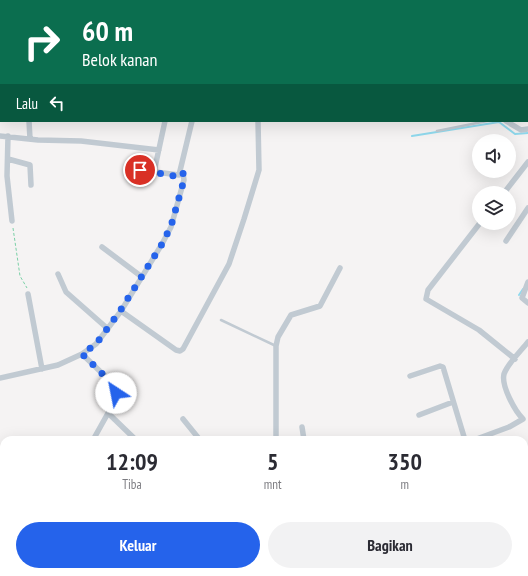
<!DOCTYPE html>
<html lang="id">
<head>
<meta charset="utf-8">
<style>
	body { margin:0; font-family:"PT Sans Narrow",sans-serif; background:#f2f2f3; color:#2b2b33; height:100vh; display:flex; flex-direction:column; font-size:15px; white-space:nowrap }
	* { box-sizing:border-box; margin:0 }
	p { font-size:13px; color:#7c7c81 }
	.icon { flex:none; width:22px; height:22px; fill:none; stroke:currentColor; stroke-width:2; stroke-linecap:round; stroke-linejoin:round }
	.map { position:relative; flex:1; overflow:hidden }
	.drawer { position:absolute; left:0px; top:436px; width:528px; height:140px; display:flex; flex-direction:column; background:#fff; border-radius:12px 12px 0 0; box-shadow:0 4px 16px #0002 }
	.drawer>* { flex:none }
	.banner { position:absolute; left:0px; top:0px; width:528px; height:122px; box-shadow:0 4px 16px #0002; background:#0b6e4f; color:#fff; overflow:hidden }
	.controls { position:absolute; left:472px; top:134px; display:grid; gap:8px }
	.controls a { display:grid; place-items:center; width:44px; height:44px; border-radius:50%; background:#fff; box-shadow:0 4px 16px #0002; font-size:20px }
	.pin { position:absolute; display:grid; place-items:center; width:34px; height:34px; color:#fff; margin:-17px; border:2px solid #fff; border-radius:50%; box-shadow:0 1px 4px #0007 }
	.me { position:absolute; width:44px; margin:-22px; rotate:326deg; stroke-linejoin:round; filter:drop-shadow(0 0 3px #0008) }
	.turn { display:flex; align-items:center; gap:14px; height:84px; padding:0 16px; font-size:18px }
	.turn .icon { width:52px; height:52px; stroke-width:2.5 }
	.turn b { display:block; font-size:28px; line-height:34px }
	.then { display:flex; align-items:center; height:38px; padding:0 16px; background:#0003; gap:8px; font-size:15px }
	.eta { display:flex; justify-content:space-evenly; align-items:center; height:68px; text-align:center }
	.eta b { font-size:24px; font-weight:600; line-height:28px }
	.button { display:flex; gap:8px; margin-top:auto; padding:8px 16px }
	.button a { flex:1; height:46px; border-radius:24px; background:#2563eb; color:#fff; font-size:16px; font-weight:600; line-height:46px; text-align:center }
	.button a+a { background:#f2f2f3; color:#2b2b33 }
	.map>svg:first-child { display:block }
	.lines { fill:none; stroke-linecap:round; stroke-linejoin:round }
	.stream { stroke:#90daee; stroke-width:2 }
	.path { stroke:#7ad0a6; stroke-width:1; stroke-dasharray:3 2; stroke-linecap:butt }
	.service { stroke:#c1cad2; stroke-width:2.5 }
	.minor { stroke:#c1cad2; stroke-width:5.5 }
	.route { stroke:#2563eb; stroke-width:7; stroke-dasharray:0 12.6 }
</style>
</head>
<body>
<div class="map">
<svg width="528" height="576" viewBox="0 0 528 576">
	<rect width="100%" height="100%" fill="#f5f3f3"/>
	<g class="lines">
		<path class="stream" d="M475,0L476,1
			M412,136L499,122L515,134L528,133
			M519,295L523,289"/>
		<path class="path" d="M352,0V1
			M13,228L20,276L27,288"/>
		<path class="service" d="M223,0V1
			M437,131L487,121
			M221,320L276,346"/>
		<path class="minor" d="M479,0L480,1
			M277,1V0
			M527,17H528
			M29,121L30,139
			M506,121L521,130L528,129
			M0,136L38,140L81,141L159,150
			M8,136L7,176L12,221
			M8,159L30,165L31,185
			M140,170L179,175L192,121
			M154,172L165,121
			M504,193L528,162
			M480,223L428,290L426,299L479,330L515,359
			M506,241L528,208
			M102,247L142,277
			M58,274L66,292L108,329
			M528,282L522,298L528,303
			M28,294L42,369
			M121,311L176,350L180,351L183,349L229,264L244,219L259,170L258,121
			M82,354L107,378L116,389L112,406L93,440
			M410,376L440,366L443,367L465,440
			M0,378L58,365L82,354L96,344L121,311L162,244L171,227L184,180L183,173L181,172
			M108,413L136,440
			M419,415L453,402
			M183,419L200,440
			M302,427L304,440
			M276,440V346L278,337L291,315L320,306L340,268
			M474,440L509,427L523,419C515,411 501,386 504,374C508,363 521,351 528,342
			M0,498L4,503
			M56,572L59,576
			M170,572L172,576
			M259,572L261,576
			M378,572L379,576
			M139,576L147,572
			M526,576L528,572"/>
	</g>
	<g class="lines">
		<path class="route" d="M116,393L115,386L82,354L96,344L120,311L162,244L171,226L184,180L183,173L181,172L179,175L175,176L140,170"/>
	</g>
</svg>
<div class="controls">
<a><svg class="icon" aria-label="sound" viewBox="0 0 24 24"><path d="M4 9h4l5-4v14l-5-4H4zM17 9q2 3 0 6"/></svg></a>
<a><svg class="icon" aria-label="layers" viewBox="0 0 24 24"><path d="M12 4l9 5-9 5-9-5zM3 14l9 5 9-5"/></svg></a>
</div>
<div class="pin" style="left:140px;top:170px;background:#d93025"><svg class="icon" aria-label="arrive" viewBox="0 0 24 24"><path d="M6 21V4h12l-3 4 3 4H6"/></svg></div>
<svg class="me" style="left:116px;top:393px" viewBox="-20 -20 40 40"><circle r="19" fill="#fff"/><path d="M0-13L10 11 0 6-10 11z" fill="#2563eb"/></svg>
<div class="banner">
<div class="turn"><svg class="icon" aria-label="right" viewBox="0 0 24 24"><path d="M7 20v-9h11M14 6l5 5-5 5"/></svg><div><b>60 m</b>Belok kanan</div></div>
<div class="then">Lalu<svg class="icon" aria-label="left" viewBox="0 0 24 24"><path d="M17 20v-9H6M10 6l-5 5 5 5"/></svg></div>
</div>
<section class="drawer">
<div class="eta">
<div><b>12:09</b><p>Tiba</p></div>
<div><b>5</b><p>mnt</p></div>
<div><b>350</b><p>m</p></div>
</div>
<div class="button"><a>Keluar</a><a>Bagikan</a></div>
</section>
</div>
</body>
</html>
